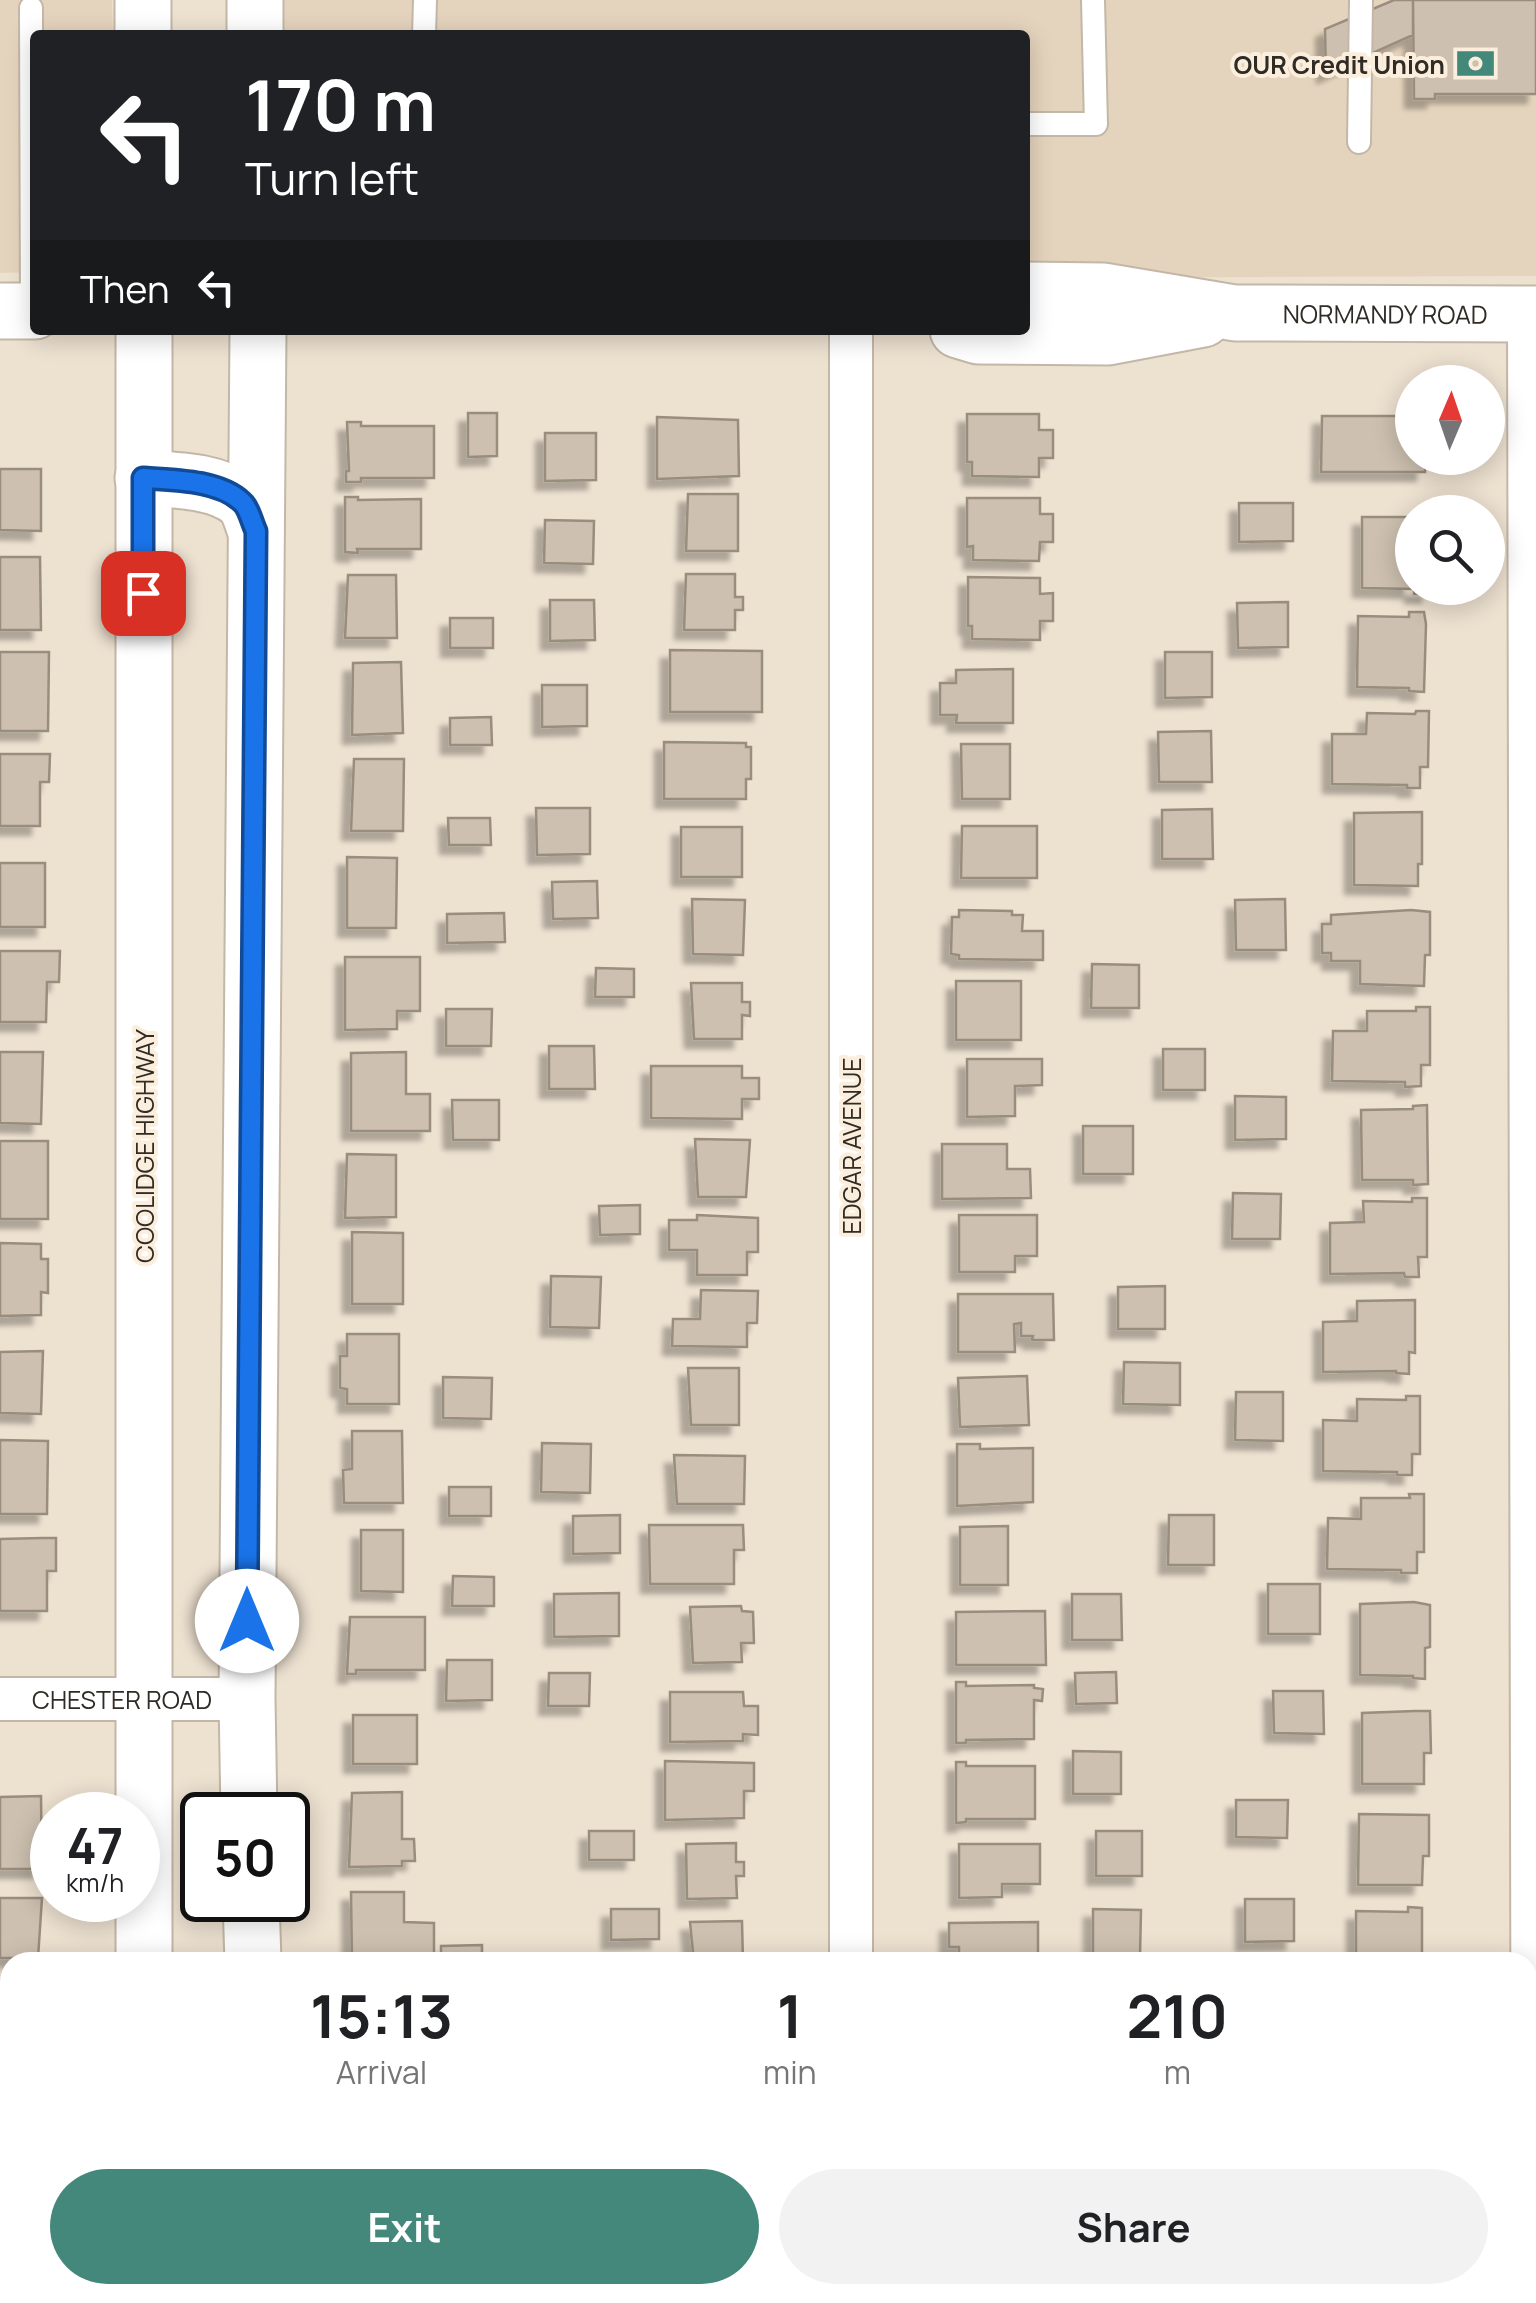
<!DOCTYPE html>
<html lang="en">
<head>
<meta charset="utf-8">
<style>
	body { margin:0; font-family:Manrope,sans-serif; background:#f2f2f2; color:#202124; height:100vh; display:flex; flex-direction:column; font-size:38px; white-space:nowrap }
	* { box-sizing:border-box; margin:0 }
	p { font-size:32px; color:#757577 }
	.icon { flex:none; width:55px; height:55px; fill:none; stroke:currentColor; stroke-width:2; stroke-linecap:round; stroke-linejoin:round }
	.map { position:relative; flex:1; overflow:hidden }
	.details { position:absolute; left:0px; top:1952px; width:1538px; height:352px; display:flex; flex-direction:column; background:#fff; border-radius:30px 30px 0 0; box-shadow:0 5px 25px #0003 }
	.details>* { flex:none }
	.banner { position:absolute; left:30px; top:30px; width:1000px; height:305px; border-radius:10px; box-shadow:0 5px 25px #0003; background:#202124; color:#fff; overflow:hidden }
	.needle { width:65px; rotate:2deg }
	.fabs { position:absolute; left:1395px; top:365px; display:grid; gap:20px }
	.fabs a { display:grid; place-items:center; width:110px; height:110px; border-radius:50%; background:#fff; box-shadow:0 5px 25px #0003; font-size:50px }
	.speed { position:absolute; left:30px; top:1792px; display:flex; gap:20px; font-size:50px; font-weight:700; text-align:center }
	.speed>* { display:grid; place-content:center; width:130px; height:130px; border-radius:50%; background:#fff; box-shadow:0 5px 25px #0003; line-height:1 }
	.speed small { font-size:25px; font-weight:400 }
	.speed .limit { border:5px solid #111; border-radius:15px; background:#fff; color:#111 }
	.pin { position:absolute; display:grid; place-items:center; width:85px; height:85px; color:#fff; margin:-42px; border-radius:20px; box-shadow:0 5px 15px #0006 }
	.me { position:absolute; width:110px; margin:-55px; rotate:0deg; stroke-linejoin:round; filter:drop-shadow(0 0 8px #0008) }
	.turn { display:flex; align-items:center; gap:35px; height:210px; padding:0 50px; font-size:45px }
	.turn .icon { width:130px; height:130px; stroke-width:2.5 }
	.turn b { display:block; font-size:70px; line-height:85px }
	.then { display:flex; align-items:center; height:95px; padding:0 50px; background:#0003; gap:20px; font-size:38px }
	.eta { display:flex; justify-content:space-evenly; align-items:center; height:170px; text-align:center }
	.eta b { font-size:60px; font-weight:700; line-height:70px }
	.primary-button { display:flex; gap:20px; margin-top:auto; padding:20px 50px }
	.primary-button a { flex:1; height:115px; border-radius:60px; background:#44887c; color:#fff; font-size:40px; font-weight:700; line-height:115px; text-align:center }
	.primary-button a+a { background:#f2f2f2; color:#202124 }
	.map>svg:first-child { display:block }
	.built { fill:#e5d4bd }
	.building { fill:#cdc0b0; stroke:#998d7e; stroke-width:2.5; filter:url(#shadow) }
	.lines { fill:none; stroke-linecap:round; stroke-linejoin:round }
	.lane-casing { stroke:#c3b7a7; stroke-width:26 }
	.street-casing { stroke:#c3b7a7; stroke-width:46 }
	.secondary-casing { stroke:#c3b7a7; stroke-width:59 }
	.lane { stroke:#fff; stroke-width:22 }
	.street { stroke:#fff; stroke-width:42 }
	.secondary { stroke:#fff; stroke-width:55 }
	.route-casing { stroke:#114b97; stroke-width:25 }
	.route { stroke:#1a73e8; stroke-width:18 }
	.labels { text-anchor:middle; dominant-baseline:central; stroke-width:8; stroke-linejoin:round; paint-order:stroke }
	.poi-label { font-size:25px; font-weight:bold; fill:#302b25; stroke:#fbeedd; text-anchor:end }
	.street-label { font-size:25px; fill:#302b25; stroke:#fbeedd }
</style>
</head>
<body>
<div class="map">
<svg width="1536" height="2303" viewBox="0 0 1536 2303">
	<defs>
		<filter id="shadow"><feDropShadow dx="-9" dy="9" stdDeviation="2.5" flood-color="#0004"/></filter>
	</defs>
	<rect width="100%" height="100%" fill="#ede1d0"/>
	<path class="built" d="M0,0H112L113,35H35V272L0,273Z
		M279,0H1536V276L1025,278V35H279Z"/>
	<path class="building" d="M1394,0H1413V35L1326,74L1325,29Z
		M1413,0H1536V94H1435V99H1414Z
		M468,413H497V456L468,457Z
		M967,414H1039V430H1053V458H1039V477L972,476V462H967Z
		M1322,416H1412V458H1425V472H1321Z
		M657,417L738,420L739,476L657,479Z
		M347,422H361V426H434V478H361V482H346V471H349Z
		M545,433H596V480L545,481Z
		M0,469H41V531L0,530Z
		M688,494H738V551H686Z
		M345,497H358V500L421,499V549H357L358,553L345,552Z
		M967,498H1040V514H1053V542H1040L1039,561L973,560V546L967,547Z
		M1239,503H1293V541L1239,542Z
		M1362,517H1412V588H1430V594H1414V589L1362,588Z
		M545,520L594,521L593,564L544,563Z
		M0,557H40L41,630H0Z
		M686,574H735V597H743V610H735V630H684Z
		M348,575H396L397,638H345Z
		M968,577L1040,578V594L1053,593V621H1040V640L972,639V626H968Z
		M550,600H594L595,640L550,641Z
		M1288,602V647L1238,648L1237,603Z
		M1409,612H1424L1426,624L1424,692L1409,691V688L1357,687L1358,616L1409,617Z
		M450,618H493V648H450Z
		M670,650L762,651V712H670Z
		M0,652H49L48,731H0Z
		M1165,652H1212V697L1165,698Z
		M401,662L403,733L352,735L353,663Z
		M1013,669V723H956L957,715H940V683H956V670Z
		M542,685H587V726L542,727Z
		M1416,711H1429L1428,767H1420V788H1407V785L1332,784V734H1366L1367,713L1415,714Z
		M491,717L492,745H450V718Z
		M1211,731L1212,782H1159L1158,732Z
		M664,742L746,743V747H751V779H746V799H664Z
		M961,744H1010V799H962Z
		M0,754H50L49,782H40V826H0Z
		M354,759H404L403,831H351Z
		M536,808H590V854L537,855Z
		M1212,809L1213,859H1162V810Z
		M1422,812V864H1418V886L1354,885V813Z
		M448,818H490L491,845H449Z
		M962,826H1037V878H961Z
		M681,827H742V877H681Z
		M347,857L397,858L396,928H347Z
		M0,863H45V927H0Z
		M597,881L598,918L553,919L552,882Z
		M692,899L745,900L743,955L693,954Z
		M1285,899L1286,950H1236L1235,900Z
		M959,910L1012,911V915H1023L1022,931H1043V960L959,959V955L951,954L952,917H959Z
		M1411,910L1430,912V955H1425L1424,986L1360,984V961H1331V953H1322V924H1331V915Z
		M504,913L505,942L447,943V914Z
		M0,951H60L59,982H47L46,1022H0Z
		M345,957H420V1011H397V1029L345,1030Z
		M1092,964L1139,965V1008H1091Z
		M596,968L634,969V997H595Z
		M956,981H1021V1040H956Z
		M691,983H742V1002H750V1016L742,1015V1039H694Z
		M1416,1007H1430V1065H1421V1086L1405,1087V1082L1332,1081L1333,1031H1367V1011H1416Z
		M446,1009H492L491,1046H446Z
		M549,1046H594L595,1089H549Z
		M1163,1049H1205V1090H1163Z
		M0,1052H43L41,1124L0,1123Z
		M406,1052V1094H430V1131H351V1053Z
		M967,1059H1042V1085L1015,1086V1116L967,1117Z
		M651,1066H742V1078H759V1099H742V1119L651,1118Z
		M1235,1096L1286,1097V1139L1235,1140Z
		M452,1100H499V1140H453Z
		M1427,1105L1428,1184L1413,1185V1180H1362L1361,1110L1413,1109V1106Z
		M1083,1126H1133V1174H1083Z
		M695,1139L750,1140L746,1197H698Z
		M0,1141H48V1219H0Z
		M942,1144H1007V1169H1030L1031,1198L942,1199Z
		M347,1154L396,1155V1217L345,1218Z
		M1233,1193L1281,1194L1280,1239H1232Z
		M1412,1198H1427V1257H1418L1419,1277H1405L1404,1273L1330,1274V1223L1364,1222L1363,1201L1412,1202Z
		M640,1205V1234L600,1235L599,1206Z
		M697,1215L758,1218V1252H747V1275H697V1250H669V1220H697Z
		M959,1215H1037V1256H1015V1272H959Z
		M352,1232L403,1233V1304H352Z
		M0,1243L41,1244V1259H48V1293L41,1292V1315L0,1316Z
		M551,1276L601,1277L599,1328L550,1327Z
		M1165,1286V1329H1118V1287Z
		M701,1290L758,1291L757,1323H747V1347L672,1346L673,1319H700Z
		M958,1294H1053L1054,1340H1032L1033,1336H1021V1323L1014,1324L1015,1352H958Z
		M1415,1300V1353L1409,1352V1374L1396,1373V1371L1323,1372V1322L1357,1321V1301Z
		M347,1334H399V1404H347V1389L340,1388V1356H347Z
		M43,1351L41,1414L0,1413V1352Z
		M1124,1362L1180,1363V1405L1123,1404Z
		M688,1368H739V1425H691Z
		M1027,1376L1029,1425L960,1427L958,1378Z
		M443,1377L492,1378L491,1419L443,1418Z
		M1236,1392H1283V1441L1235,1440Z
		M1406,1396H1420V1454H1412V1475H1397V1472L1323,1471V1420L1357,1421V1399L1406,1400Z
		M352,1431H402L403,1503H344L343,1470L352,1469Z
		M0,1440L48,1441L47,1514H0Z
		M542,1443L591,1444L590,1493L541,1492Z
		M957,1444H980V1449L1033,1448V1502L957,1506Z
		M674,1455L745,1456L744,1504H677Z
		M449,1487H491V1516H449Z
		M1409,1494H1424V1552H1417V1573H1401V1570L1327,1569L1328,1518L1361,1519V1498H1410Z
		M620,1515V1553L573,1554V1516Z
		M1169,1515H1214V1565H1168Z
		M649,1525H743L744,1550H734V1584H650Z
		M1008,1526V1585H960V1527Z
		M361,1530H403V1592L361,1591Z
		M42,1538H56V1571H47V1611H0V1539Z
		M453,1576L494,1577V1606H452Z
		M1268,1584H1320V1634H1268Z
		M619,1593V1636L554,1637V1594Z
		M1072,1594H1121L1122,1640H1072Z
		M1414,1602L1430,1605V1647L1425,1648V1679L1413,1678V1676L1360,1675V1604Z
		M741,1606L742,1611L753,1612L754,1643H741L742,1662L693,1663L690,1607Z
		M1045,1611L1046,1665H956V1612Z
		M350,1617H425V1670H356V1674H347Z
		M447,1660H492V1700L446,1701Z
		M1116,1672L1117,1703L1076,1704L1075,1673Z
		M549,1673H590L589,1706H548Z
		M956,1682H966V1686L1034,1685V1688L1043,1689L1042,1701L1034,1700V1739L966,1740V1743H956Z
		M1273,1691H1323L1324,1734L1274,1733Z
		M670,1692H743L744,1706H758V1735L743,1734V1741L670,1742Z
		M1415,1711H1430L1431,1753H1424V1784H1362V1713Z
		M353,1715H417V1764H353Z
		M1073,1751L1121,1752V1794H1073Z
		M665,1761L754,1763V1791H744V1818L665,1820Z
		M956,1762H966V1766H1035V1819H966V1822L956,1823Z
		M402,1792V1839H414L415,1861H402V1866L349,1867L352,1793Z
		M41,1796L42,1869H0V1797Z
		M1236,1800H1288L1287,1838L1236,1837Z
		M1359,1814L1429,1815V1856H1423L1422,1885H1358Z
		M589,1831H634V1860H589Z
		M1096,1831H1142V1876H1096Z
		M736,1843V1862H744V1876H736L737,1898L687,1899L686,1844Z
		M959,1844H1040V1884H1002V1897L959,1898Z
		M351,1892H404V1922L434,1923V1962H352Z
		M0,1898H42L38,1958H0Z
		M1245,1899H1294V1941L1245,1942Z
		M1408,1907L1422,1908V1962H1356V1911L1408,1912Z
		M611,1909H659V1939L611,1940Z
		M1093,1909L1141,1910L1140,1956H1093Z
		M742,1921L743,1962H694L690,1922Z
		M1038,1922V1962H959V1947H949V1923Z
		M482,1945V1962H441V1946Z
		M0,1985H10V2046H0Z
		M0,2086H10V2135H0Z
		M0,2162H10V2225H0Z
		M0,2254H10V2295H46V2303H0Z
		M350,2295H388V2303H350Z
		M1119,2295H1180V2301L1119,2303Z
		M1236,2295H1284V2303H1237Z"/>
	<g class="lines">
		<defs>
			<path id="lane" d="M31,8L32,311
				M424,35L425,0
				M1025,124H1096L1093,0
				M1359,142L1361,0"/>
			<g id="street">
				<path d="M1529,314L1533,2303"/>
				<path id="s1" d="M0,1699H247"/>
				<path d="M851,1962V330"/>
				<path d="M851,2303V2295"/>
			</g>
			<g id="secondary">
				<path d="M143,0V35"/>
				<path d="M255,35V0"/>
				<path id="s2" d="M1025,290L1104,291L1235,313L1536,314"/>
				<path d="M0,311H35"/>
				<path d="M958,330L978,336L1108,337L1203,319"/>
				<path d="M143,478C173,480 219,480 243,502C249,508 252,522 256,531"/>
				<path d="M249,1815L247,1699L258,330"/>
				<path d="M251,1900L253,1962"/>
				<path d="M144,1962V330"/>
				<path d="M143,2303V2295"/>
				<path d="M253,2303V2295"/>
			</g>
		</defs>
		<use href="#lane" class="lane-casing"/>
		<use href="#street" class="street-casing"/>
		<use href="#secondary" class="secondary-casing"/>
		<use href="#lane" class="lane"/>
		<use href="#street" class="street"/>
		<use href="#secondary" class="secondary"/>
	</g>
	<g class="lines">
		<defs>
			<path id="route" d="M143,593V478C173,480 219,480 242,502C249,508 252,523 256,531L247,1621"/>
		</defs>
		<use href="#route" class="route-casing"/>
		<use href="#route" class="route"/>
	</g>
	<defs>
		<symbol id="bank-bare" viewBox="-9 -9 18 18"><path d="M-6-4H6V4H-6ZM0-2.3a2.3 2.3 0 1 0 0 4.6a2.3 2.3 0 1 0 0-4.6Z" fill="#44887c" stroke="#fbeedd" stroke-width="2.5" paint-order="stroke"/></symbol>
	</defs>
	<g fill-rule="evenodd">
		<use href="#bank-bare" x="1448" y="36" width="55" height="55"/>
	</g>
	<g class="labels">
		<g class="poi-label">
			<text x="1445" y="64">OUR Credit Union</text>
		</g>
		<g class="street-label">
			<text stroke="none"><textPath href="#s2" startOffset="362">NORMANDY ROAD</textPath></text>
			<text transform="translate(144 1146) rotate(-90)">COOLIDGE HIGHWAY</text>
			<text transform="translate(851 1146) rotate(-90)">EDGAR AVENUE</text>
			<text stroke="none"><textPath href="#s1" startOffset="122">CHESTER ROAD</textPath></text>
		</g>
	</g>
</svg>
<div class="fabs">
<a><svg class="needle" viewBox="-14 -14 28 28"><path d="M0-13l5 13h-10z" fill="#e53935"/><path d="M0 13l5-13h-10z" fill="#757577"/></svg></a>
<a><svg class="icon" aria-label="search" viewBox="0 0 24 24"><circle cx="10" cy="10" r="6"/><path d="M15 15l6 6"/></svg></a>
</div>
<div class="speed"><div>47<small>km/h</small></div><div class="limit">50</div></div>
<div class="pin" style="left:143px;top:593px;background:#d93025"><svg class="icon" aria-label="arrive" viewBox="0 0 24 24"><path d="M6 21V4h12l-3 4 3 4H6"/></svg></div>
<svg class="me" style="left:247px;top:1621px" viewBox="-20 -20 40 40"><circle r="19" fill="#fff"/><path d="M0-13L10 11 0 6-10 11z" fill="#1a73e8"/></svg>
<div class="banner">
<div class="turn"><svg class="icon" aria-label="left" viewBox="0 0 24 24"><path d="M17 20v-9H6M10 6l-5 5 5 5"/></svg><div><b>170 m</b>Turn left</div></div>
<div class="then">Then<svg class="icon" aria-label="left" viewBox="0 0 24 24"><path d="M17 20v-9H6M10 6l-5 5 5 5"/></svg></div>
</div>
<section class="details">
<div class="eta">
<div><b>15:13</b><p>Arrival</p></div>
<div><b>1</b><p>min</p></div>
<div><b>210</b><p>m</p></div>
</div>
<div class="primary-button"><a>Exit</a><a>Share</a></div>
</section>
</div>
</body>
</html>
